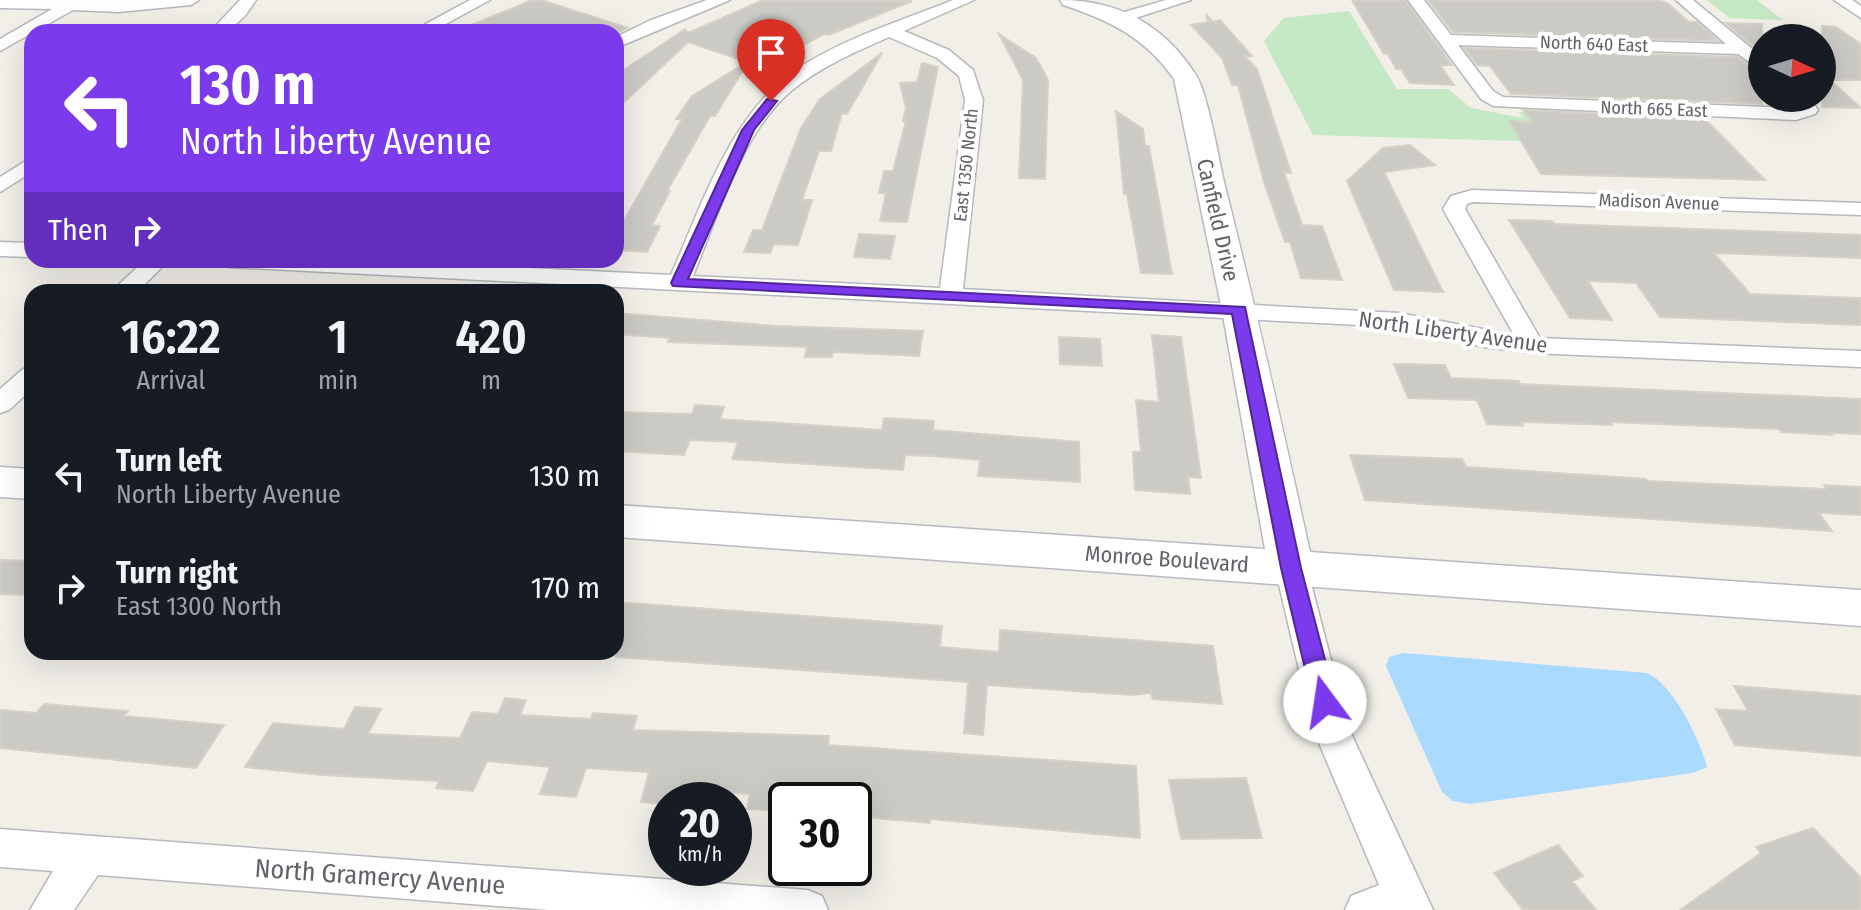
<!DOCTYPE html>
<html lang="en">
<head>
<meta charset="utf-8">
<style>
	body { margin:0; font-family:"Fira Sans Condensed",sans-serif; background:#20242c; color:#f1f3f6; height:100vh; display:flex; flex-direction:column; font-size:30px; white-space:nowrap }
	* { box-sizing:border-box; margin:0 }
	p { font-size:26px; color:#9ea1a6 }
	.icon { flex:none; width:44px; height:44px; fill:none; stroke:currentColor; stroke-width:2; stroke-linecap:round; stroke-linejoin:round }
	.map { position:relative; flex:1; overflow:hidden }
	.side { position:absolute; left:24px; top:284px; width:600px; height:376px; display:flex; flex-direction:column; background:#171b24; border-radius:24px; box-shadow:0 8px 32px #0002 }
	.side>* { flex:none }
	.top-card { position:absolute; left:24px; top:24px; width:600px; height:244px; border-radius:24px; box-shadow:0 8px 32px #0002; background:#7c3aed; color:#fff; overflow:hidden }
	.needle { width:52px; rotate:94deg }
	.buttons { position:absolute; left:1748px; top:24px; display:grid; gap:16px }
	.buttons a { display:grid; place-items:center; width:88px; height:88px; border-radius:50%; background:#171b24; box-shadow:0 8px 32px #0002; font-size:40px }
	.speed { position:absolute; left:648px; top:782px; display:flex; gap:16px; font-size:40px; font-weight:700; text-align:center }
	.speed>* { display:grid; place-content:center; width:104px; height:104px; border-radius:50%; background:#171b24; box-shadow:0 8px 32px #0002; line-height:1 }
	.speed small { font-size:20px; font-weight:400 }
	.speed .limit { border:4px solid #111; border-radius:12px; background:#fff; color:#111 }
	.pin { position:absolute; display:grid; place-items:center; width:68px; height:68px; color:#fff; margin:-82px -34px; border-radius:50% 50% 50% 0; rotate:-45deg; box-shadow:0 0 8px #0007 }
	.pin .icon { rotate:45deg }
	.me { position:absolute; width:88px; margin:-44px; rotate:346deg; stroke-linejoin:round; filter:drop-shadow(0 0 6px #0008) }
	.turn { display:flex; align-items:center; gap:28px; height:168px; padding:0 24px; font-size:36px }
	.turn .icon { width:104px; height:104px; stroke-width:2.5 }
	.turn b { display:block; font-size:56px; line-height:68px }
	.then { display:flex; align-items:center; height:76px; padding:0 24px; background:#0003; gap:16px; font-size:30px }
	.eta { display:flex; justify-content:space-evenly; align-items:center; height:136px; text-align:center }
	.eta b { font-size:48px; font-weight:600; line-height:56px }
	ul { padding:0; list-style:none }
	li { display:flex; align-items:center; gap:24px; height:112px; padding:0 24px }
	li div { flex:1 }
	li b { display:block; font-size:30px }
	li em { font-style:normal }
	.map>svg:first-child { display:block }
	.green { fill:#c5e8c5 }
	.water { fill:#aadaff }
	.building { fill:#cccac5; stroke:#d6d1c6; stroke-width:2 }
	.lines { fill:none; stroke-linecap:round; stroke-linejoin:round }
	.street-casing { stroke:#b5b8bc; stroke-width:3 }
	.secondary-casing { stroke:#b6babf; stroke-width:3 }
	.street { fill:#fff; fill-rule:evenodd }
	.secondary { fill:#fff; fill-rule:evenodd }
	.route { fill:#7c3aed; stroke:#51269a; stroke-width:2 }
	.labels { text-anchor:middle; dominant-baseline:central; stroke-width:8; stroke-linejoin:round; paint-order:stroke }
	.far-street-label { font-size:18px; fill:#5f6368; stroke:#fff }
	.street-label { font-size:22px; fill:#5f6368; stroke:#fff }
	.near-street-label { font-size:26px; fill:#5f6368; stroke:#fff }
</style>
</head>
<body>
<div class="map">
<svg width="1861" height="910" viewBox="0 0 1861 910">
	<rect width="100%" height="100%" fill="#f1efe8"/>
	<path class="green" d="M1707,0H1757L1783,20L1730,18Z
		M1349,11L1397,89H1448L1471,108L1523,118L1519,112H1531L1554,142L1313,135L1264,41L1284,18Z"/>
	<path class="water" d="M1404,653L1647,673C1673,684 1700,740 1707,767L1693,773L1470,804L1453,801L1442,792L1386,666L1389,657Z"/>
	<path class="building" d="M532,0H541L628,28L619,32H574L542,24V32H455Z
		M763,0L912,1L829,35L824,34L763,67L748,62L715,116H710L667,191H670L652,225L660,226L647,252L616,250V224H622L682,119H676L692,96L747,62L688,42L616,110V75L685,29L688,33Z
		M1352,0H1405L1452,65H1440L1454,85L1410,83L1401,69H1396L1388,54H1384Z
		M1428,0H1657L1667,3L1689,22H1697L1718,41L1453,32Z
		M1206,14L1213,22L1220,20L1252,56L1245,57L1257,69L1291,173L1284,172L1302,225L1322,226L1342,280L1301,278L1290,242H1285L1264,182L1238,85H1232L1222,58L1191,25L1208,22Z
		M1726,23L1762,24V53Z
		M1822,26L1836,27L1861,44V80H1830L1861,108L1822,107Z
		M999,34L1036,58L1048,80L1045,179L1019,178L1023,80Z
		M1464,48L1737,57L1762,74V104L1511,94L1490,66L1477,65Z
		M882,53L847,114L842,113L831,151H819L802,200H812L798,245L774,244L770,253L744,252L753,230H762L801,128L820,99Z
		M922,63L938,67L907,222L880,221L886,193H879L884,171H893L906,121H903L906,108L900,83L917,82Z
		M1523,110L1705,119L1765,180L1541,174L1509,121L1532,122Z
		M1116,111L1143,129L1145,146H1149L1172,274L1141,273L1127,194H1124Z
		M1410,145L1435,165L1384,172L1443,292L1394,290L1347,181L1383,148Z
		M1509,220L1552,221L1555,224L1861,235V258L1714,253L1750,294L1861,298V325L1660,317L1636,283L1588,281L1612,320L1570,318Z
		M859,234L895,236L890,259L854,257Z
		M616,313L776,326L923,331L919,356L833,352L832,357H805L807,347L668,342L670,338L616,334Z
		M1152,335L1181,337L1201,478L1188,477L1190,494L1135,490L1133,452H1141L1136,400L1159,402Z
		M1059,337L1100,339L1102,366L1060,364Z
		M1394,364L1445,365L1451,378L1519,381L1520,384L1861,399V434L1831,433L1832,435L1781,432L1779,429L1611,422L1612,425L1521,422L1523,426L1487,424L1477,400L1408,398Z
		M695,405L724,407L720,419L882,430L884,418L934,421L933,430L1079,442L1080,482L978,476L980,460L933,456L905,455L903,470L732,459L738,442L690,440L684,455L616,451V412L692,414Z
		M1350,455L1462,459L1466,467L1646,479L1647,481L1826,489L1824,485L1861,487V515L1819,513L1832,531L1365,500Z
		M0,560L32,561V584L22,595L0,594Z
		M616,602L942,626L940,647L999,652L1000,630L1213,646L1222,704L1153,699L1151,693L1132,695L987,685L983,735L964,733L968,682L616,657Z
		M1734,686L1861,696V756L1735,745L1716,709L1748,711Z
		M505,698L526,700L520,715L591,719L593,713L637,716L633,730L829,736L828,745L1136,766L1140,838L930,819V823L854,816V787L791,784L786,811L747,809L750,794L681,790L679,800H666V804L641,802L649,772L586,768L576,797L540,794L550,767L487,761L473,791L436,788L439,781L323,775L245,767L273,723L344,729L355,707L381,709L368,734L460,738L472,712L498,714Z
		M44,704L128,711L124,716L224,725L196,768L0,748V710L36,713Z
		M1246,778L1262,838L1181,839L1169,780Z
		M1813,828L1861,878V910H1680L1761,853L1756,847Z
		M1558,845L1583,876L1572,881L1596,910H1523L1494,873Z"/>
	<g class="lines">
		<defs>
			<path id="street" d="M0,0H199L191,5L119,12L73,10L0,51V39L52,9L0,8Z
				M240,0H256L245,16L227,32H210Z
				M470,0H490L431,32H411Z
				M707,0H730L616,48V37L651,20Z
				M953,0H974L904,31L949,50L973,70L983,100L963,289L1399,313L1514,335L1443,209L1451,196L1472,190L1861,203V215L1473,202L1467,204L1465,209L1540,338L1861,351V367L1532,353L1484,347L1399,327L229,267L221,265L218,260H367L671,275C702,205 730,114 797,69C844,38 901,21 953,0ZM889,37L937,58L959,76L965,100L940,288L693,276C717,218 742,132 791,91C820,67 855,52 889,37Z
				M1166,0H1191L1120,23L1112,18L1114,15Z
				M1408,0H1424L1451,35L1726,44L1676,0H1693L1762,57V71L1738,54L1458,45L1493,91L1503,97L1795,108L1798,107L1792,98H1810L1818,110L1815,114L1796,120L1493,106L1481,99Z
				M1834,0H1852L1861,6V18Z
				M32,157V172L0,192V177Z
				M0,242L32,243V257L0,256Z
				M145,260H169L137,292H111Z
				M32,367V389L9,410L0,413V389L23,369Z
				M1291,556L1302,559L1307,568L1349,729L1433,910H1345L1351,896L1379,885L1313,729L1275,568L1280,559Z
				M0,829L808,890L822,896L828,910H549L98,875L74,910H30L53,871L0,867Z"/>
			<path id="secondary" d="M1060,0C1119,0 1164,25 1196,75C1208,94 1219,161 1225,186C1256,308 1283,430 1310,552L1861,590V626L616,537V505L1265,549L1222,310L1174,79C1146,38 1109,20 1063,5Z
				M0,467L32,469V499L0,497Z"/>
		</defs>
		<use href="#street" class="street-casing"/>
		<use href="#secondary" class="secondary-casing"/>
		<use href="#street" class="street"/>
		<use href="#secondary" class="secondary"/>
	</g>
	<path class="route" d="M767,99L777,101L754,130L688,279L1245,307L1301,568L1336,702L1333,709L1325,712L1317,709L1313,702L1281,568L1232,314L673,286L671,283L742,130Z"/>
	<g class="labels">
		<g class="far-street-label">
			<text transform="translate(1594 44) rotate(2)">North 640 East</text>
			<text transform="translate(1654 109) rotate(2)">North 665 East</text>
			<text transform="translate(966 165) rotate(-84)">East 1350 North</text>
			<text transform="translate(1659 202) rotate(2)">Madison Avenue</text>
		</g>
		<g class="street-label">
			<text transform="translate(1218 220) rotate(77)">Canfield Drive</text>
			<text transform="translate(1453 332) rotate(8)">North Liberty Avenue</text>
			<text transform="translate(1167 559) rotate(4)">Monroe Boulevard</text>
		</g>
		<g class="near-street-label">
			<text transform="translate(380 877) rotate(4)">North Gramercy Avenue</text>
		</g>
	</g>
</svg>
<div class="buttons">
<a><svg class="needle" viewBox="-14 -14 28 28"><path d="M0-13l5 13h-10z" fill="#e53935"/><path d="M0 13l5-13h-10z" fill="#9ea1a6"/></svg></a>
</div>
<div class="speed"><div>20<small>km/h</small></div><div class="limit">30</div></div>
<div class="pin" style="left:771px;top:101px;background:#d93025"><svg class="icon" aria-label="arrive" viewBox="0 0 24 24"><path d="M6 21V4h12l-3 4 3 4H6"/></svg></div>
<svg class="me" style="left:1325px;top:702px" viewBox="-20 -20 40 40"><circle r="19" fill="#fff"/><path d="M0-13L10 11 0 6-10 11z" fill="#7c3aed"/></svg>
<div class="top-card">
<div class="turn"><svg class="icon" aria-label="left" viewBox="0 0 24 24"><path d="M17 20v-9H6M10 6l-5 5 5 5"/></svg><div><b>130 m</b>North Liberty Avenue</div></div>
<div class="then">Then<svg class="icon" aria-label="right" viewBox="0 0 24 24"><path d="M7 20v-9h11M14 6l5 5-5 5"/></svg></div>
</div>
<section class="side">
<div class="eta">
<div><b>16:22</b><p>Arrival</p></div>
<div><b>1</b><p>min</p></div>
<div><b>420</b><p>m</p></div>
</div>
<ul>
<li><svg class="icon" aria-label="left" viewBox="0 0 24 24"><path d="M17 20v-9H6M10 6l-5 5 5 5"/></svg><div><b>Turn left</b><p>North Liberty Avenue</p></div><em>130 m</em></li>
<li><svg class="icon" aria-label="right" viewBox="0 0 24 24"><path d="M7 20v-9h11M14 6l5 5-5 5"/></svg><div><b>Turn right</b><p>East 1300 North</p></div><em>170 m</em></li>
</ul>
</section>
</div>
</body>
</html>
